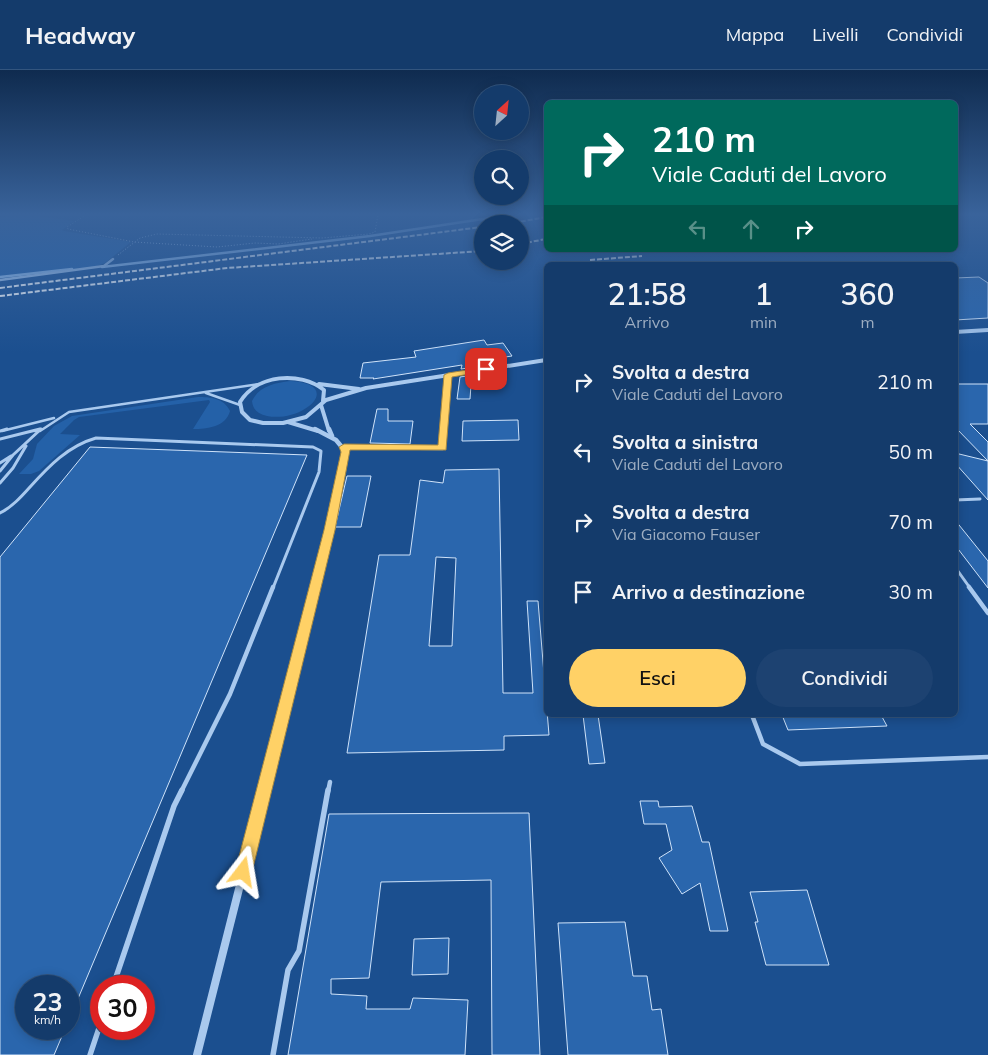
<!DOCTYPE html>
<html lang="it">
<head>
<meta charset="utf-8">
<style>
	body { margin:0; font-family:Mulish,sans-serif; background:#1d4271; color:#f1f3f6; height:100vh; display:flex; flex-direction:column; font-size:19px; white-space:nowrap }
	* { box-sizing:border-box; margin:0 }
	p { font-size:16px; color:#9dadc1 }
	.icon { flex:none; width:28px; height:28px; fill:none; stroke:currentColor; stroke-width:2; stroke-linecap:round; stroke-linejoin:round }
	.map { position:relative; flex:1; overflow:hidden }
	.sheet { position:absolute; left:544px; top:192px; width:414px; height:455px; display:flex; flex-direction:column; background:#143b6b; border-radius:8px; box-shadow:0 2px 12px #0003,0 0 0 1px #33557e }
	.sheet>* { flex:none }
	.hud { position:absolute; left:544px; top:30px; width:414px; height:152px; border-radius:8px; box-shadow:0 2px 12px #0003,0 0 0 1px #33557e; background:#00695c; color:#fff; overflow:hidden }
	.needle { width:32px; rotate:27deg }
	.buttons { position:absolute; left:474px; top:15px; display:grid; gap:10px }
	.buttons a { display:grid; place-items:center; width:55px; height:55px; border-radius:50%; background:#143b6b; box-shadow:0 2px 12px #0003,0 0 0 1px #33557e; font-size:25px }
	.speed { position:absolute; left:15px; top:905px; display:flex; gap:10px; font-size:25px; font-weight:700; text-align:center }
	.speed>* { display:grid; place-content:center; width:65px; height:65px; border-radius:50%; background:#143b6b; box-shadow:0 2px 12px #0003,0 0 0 1px #33557e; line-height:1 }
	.speed small { font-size:12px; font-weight:400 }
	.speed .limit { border:8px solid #d22; background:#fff; color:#111 }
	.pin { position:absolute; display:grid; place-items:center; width:42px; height:42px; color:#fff; margin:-21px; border-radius:10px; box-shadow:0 2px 8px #0006 }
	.me { position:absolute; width:55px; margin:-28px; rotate:14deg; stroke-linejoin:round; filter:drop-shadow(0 0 4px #0008) }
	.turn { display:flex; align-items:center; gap:18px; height:105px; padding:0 25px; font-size:22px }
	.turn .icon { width:65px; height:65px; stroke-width:2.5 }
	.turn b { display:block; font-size:35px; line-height:42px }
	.lanes { display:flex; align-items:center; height:48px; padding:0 25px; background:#0003; justify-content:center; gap:25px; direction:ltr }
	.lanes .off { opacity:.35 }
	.eta { display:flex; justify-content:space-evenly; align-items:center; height:85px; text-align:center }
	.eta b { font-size:30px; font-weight:600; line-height:35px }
	.cta { display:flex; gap:10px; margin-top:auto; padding:10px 25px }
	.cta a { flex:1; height:58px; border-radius:30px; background:#ffd166; color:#111; font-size:20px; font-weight:600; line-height:58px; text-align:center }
	.cta a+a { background:#1d4271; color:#f1f3f6 }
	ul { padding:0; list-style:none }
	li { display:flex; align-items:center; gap:15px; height:70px; padding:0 25px }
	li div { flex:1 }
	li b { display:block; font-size:19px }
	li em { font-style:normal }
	header { display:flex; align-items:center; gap:30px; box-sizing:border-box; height:70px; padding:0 25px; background:#143b6b; border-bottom:1px solid #33557e }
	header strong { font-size:24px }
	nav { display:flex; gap:28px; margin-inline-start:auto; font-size:18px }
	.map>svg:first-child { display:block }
	.green { fill:#2461a8 }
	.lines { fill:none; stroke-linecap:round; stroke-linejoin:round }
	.stream { stroke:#9cc4f0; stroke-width:2.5 }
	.building { fill:#2a66ad; stroke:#cfe3fa; fill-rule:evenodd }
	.path { stroke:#a9c9ee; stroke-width:1; stroke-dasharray:1 2; stroke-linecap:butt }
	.service-far3 { stroke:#a9c9ee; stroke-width:2.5 }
	.service-far2 { stroke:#a9c9ee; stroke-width:3 }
	.service-far1 { stroke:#a9c9ee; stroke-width:4.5 }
	.service { stroke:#a9c9ee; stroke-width:5.5 }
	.minor-far4 { stroke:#a9c9ee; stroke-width:2.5 }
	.minor-far3 { stroke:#a9c9ee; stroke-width:4 }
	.minor-far2 { stroke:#a9c9ee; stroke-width:4.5 }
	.minor-far1 { stroke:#a9c9ee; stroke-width:5.5 }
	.minor { stroke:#a9c9ee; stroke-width:8 }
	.rail { stroke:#fff; stroke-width:2; stroke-dasharray:5 2; stroke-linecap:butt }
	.route { fill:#ffd166; stroke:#a68842 }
</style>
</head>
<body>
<header>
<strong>Headway</strong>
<nav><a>Mappa</a><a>Livelli</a><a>Condividi</a></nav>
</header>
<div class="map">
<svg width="988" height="985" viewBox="0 0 988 985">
	<rect width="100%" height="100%" fill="#1b4f8f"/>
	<path class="green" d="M30,145L74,151L62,160L64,161L131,172L105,193L94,197L0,208V147Z
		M290,311C345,314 304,353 267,346C258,344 253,340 252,331C259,316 275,313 290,311Z
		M198,327C210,327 224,328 230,341C226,357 207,359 193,359L210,332L209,330L79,347L74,350L60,364L80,365L39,401L31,404H19L33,389L37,374L54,356L72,346Z"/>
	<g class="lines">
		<path class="stream" d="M102,197L370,166L509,145
			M0,207L72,199"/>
	</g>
	<path class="building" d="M979,207L988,213V248L955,250V208Z
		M484,270L487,275L503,273L512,286L486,290L488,295L461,299L462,295L373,309L374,308H360L363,293L416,287L414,281Z
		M492,302L497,310L471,315L470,329H457L460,307Z
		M955,314H988V354H970L988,372V430L955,393V383L988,391L955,357Z
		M377,339H388V351H413L410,374L370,373Z
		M518,350L519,370L462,371L463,351Z
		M90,377L307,385L69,950V916H26V959H65L54,985H0V487Z
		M499,399L503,623H533L527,531H538L549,665L504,666V680L347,683L379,485H410L420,410L443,413L445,400ZM436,487L456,488L452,576H429Z
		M347,406H371L361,457H335Z
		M955,450L988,491V518L955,475Z
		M583,645H598L605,693L589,694Z
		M782,645H881L887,656L788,660Z
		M640,731H658L659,737L692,736L702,772H709L728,861H710L700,813L682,824L659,788L672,780L666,754H644Z
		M529,743L540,985H492L491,810L381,812L369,908L331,909V924L367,926L366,939H410L413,928L468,930L465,985H288L329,744Z
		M807,820L829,895H766L755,852H758L750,822Z
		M625,852L633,906H647L652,940L661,939L668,985H568L558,853Z
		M449,868L448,904L412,905L414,869Z"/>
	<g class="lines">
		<path class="path" d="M86,145L67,157L68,159L134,172L217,177L255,173L278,174L312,169
			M118,185L140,168L157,164L322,168L369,164L375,162L378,145"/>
		<path class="service-far3" d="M206,323L240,335
			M2,361L54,348
			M35,361L41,359
			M40,361L69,342L259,314"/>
		<path class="service-far2" d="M0,361L7,359
			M0,369L40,359
			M0,393L11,386
			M0,401L13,385L41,359
			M0,413L13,398L26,376
			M955,430L980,429
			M0,443C12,437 21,427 30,417C49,396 68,376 96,368L313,377L321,381L319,402L273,518
			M955,497L970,518"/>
		<path class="service-far1" d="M969,517L988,543
			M752,645L763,674L800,694L988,687
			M181,722L230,624L273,517
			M328,722L330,712"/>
		<path class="service" d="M113,916L174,736L182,720
			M90,985L101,952
			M273,985L288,900L299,881L328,720"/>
		<path class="minor-far4" d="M0,210L104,196L113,189"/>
		<path class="minor-far3" d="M955,262L988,260
			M319,314L359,319
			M323,331L324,320C300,301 257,304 240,332L242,342L250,350L263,353H283L306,347L326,330L366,318L546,290
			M321,335L329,361
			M288,352L318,361
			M444,361L448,305"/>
		<path class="minor-far2" d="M315,359L336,370L346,382L330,460L315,518
			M329,359L332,366
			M344,377L443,378L444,359"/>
		<path class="minor-far1" d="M264,722L316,517"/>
		<path class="minor" d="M197,985L264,720"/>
		<path class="rail" d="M507,154L546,147
			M520,174L546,169
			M590,190L642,186
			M0,218L482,157
			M0,226L227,198L482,181"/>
	</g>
	<linearGradient id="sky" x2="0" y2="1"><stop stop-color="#0f2b4f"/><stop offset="0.51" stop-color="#39639b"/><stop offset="1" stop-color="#39639b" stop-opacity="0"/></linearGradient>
	<rect width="988" height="283" fill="url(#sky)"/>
	<path class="route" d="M486,297H489V301L452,307L446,380H350L335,460L252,802L249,808L243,811L237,808L235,802L324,460L341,382L339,377L344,374L438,375L444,305L448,303Z"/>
</svg>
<div class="buttons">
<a><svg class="needle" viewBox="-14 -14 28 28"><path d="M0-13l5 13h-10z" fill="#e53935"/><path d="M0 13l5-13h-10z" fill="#9dadc1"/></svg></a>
<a><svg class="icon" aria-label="search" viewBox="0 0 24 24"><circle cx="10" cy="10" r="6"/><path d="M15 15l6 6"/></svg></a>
<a><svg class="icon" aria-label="layers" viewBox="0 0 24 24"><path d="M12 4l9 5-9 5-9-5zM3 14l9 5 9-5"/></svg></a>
</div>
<div class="speed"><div>23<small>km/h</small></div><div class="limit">30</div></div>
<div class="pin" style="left:486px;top:299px;background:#d93025"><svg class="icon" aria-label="arrive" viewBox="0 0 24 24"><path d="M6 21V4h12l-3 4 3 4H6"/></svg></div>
<svg class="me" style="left:243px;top:802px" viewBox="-20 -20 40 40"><path d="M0-17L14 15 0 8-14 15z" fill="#ffd166" stroke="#fff" stroke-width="4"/></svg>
<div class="hud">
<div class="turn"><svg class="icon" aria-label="right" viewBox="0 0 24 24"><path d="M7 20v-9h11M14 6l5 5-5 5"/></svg><div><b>210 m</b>Viale Caduti del Lavoro</div></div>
<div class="lanes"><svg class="icon off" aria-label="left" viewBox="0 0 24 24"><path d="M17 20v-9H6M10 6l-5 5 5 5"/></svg><svg class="icon off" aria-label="ahead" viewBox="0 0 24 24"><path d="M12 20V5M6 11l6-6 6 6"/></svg><svg class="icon" aria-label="right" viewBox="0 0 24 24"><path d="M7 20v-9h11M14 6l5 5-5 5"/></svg></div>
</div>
<section class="sheet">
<div class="eta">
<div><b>21:58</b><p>Arrivo</p></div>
<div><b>1</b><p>min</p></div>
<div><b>360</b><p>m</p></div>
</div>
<ul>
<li><svg class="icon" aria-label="right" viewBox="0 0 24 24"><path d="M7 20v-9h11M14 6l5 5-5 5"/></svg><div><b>Svolta a destra</b><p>Viale Caduti del Lavoro</p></div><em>210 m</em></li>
<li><svg class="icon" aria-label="left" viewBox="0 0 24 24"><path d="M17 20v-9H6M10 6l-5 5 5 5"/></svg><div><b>Svolta a sinistra</b><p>Viale Caduti del Lavoro</p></div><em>50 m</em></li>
<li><svg class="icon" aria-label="right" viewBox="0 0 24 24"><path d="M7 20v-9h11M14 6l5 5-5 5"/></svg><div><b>Svolta a destra</b><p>Via Giacomo Fauser</p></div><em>70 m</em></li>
<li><svg class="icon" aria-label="arrive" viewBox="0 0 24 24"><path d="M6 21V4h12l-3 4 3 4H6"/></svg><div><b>Arrivo a destinazione</b></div><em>30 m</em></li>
</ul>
<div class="cta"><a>Esci</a><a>Condividi</a></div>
</section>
</div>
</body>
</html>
